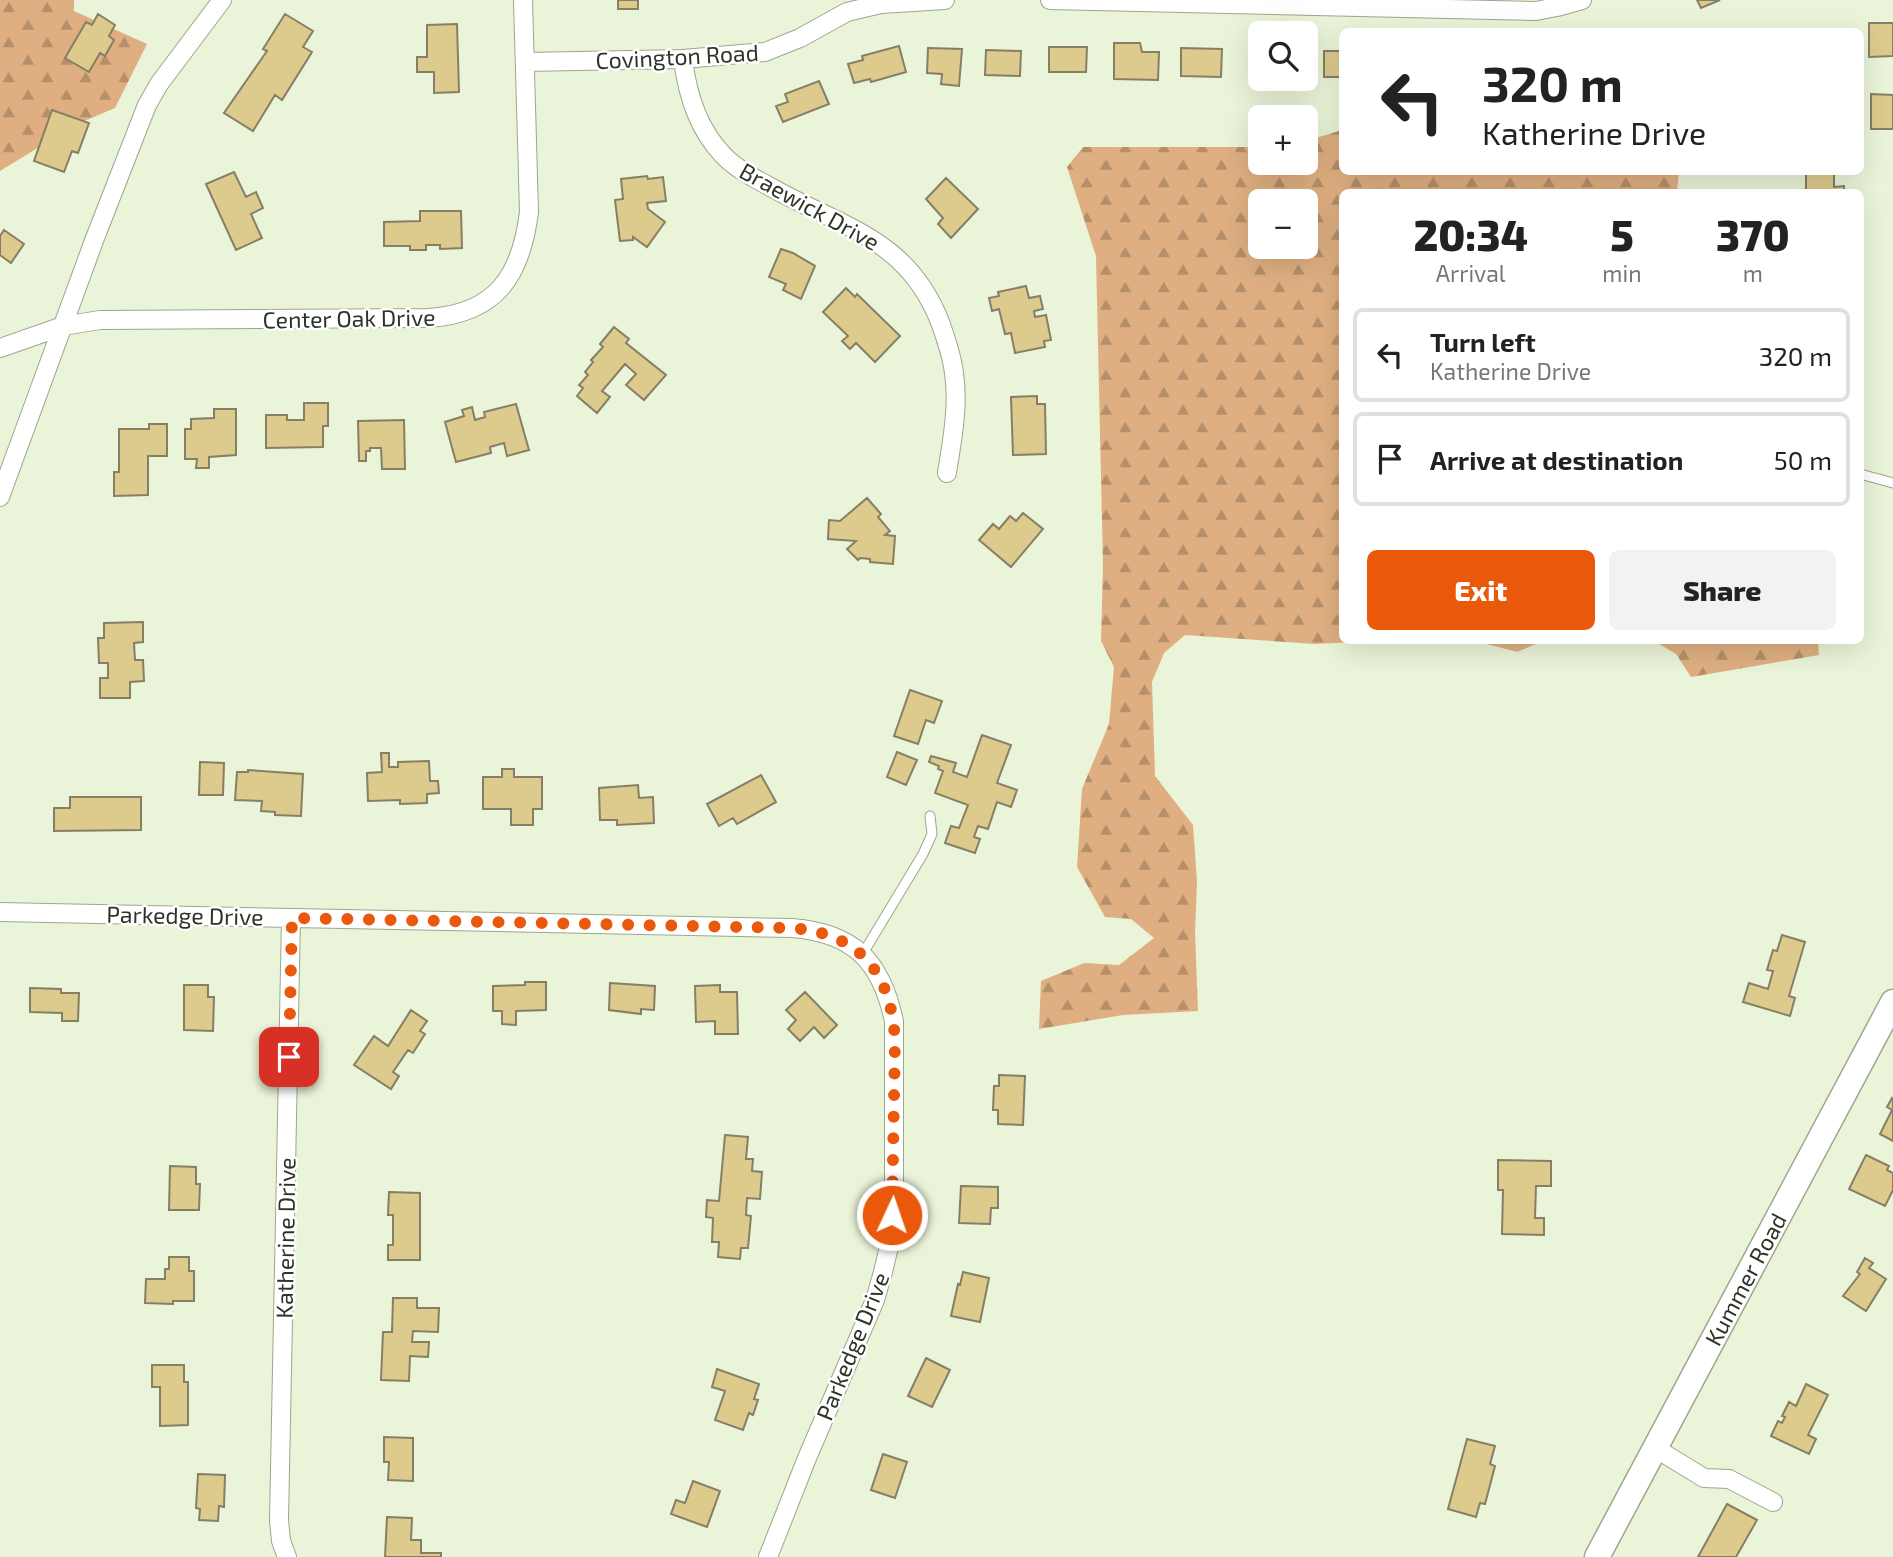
<!DOCTYPE html>
<html lang="en">
<head>
<meta charset="utf-8">
<style>
	body { margin:0; font-family:"Exo 2",sans-serif; background:#f2f2f2; color:#222; height:100vh; display:flex; flex-direction:column; font-size:26px; white-space:nowrap }
	* { box-sizing:border-box; margin:0 }
	p { font-size:23px; color:#767676 }
	.icon { flex:none; width:38px; height:38px; fill:none; stroke:currentColor; stroke-width:2; stroke-linecap:round; stroke-linejoin:round }
	.map { position:relative; flex:1; overflow:hidden }
	.sheet { position:absolute; left:1339px; top:189px; width:525px; height:455px; display:flex; flex-direction:column; background:#fff; border-radius:10px; box-shadow:0 7px 28px #0002 }
	.sheet>* { flex:none }
	.banner { position:absolute; left:1339px; top:28px; width:525px; height:147px; border-radius:10px; box-shadow:0 7px 28px #0002; background:#fff; color:#222; overflow:hidden }
	.tools { position:absolute; left:1248px; top:21px; display:grid; gap:14px }
	.tools a { display:grid; place-items:center; width:70px; height:70px; border-radius:10px; background:#fff; box-shadow:0 7px 28px #0002; font-size:35px }
	.pin { position:absolute; display:grid; place-items:center; width:60px; height:60px; color:#fff; margin:-30px; border-radius:14px; box-shadow:0 4px 10px #0006 }
	.me { position:absolute; width:77px; margin:-38px; rotate:3deg; stroke-linejoin:round; filter:drop-shadow(0 0 5px #0008) }
	.turn { display:flex; align-items:center; gap:24px; height:147px; padding:0 28px; font-size:32px }
	.turn .icon { width:91px; height:91px; stroke-width:2.5 }
	.turn b { display:block; font-size:49px; line-height:60px }
	.eta { display:flex; justify-content:space-evenly; align-items:center; height:119px; text-align:center }
	.eta b { font-size:42px; font-weight:800; line-height:49px }
	.action { display:flex; gap:14px; margin-top:auto; padding:14px 28px }
	.action a { flex:1; height:80px; border-radius:10px; background:#ea580c; color:#fff; font-size:28px; font-weight:800; line-height:80px; text-align:center }
	.action a+a { background:#f2f2f2; color:#222 }
	ul { padding:0; list-style:none }
	li { display:flex; align-items:center; gap:21px; height:94px; margin:0 14px 10px; padding:0 14px; border:4px solid #e0e0e0; border-radius:10px }
	li div { flex:1 }
	li b { display:block; font-size:26px }
	li em { font-style:normal }
	.map>svg:first-child { display:block }
	.forest { fill:url(#forest-firs); fill-rule:evenodd }
	.building { fill:#ddcb8d; stroke:#867f66; stroke-width:2 }
	.lines { fill:none; stroke-linecap:round; stroke-linejoin:round }
	.lane-casing { stroke:#9ea68d; stroke-width:11 }
	.street-casing { stroke:#9ea68d; stroke-width:20 }
	.secondary-casing { stroke:#9ea68d; stroke-width:27 }
	.lane { stroke:#fff; stroke-width:9 }
	.street { stroke:#fff; stroke-width:18 }
	.secondary { stroke:#fff; stroke-width:24 }
	.route { stroke:#ea580c; stroke-width:12; stroke-dasharray:0 21.6 }
	.labels { text-anchor:middle; dominant-baseline:central; stroke-width:5; stroke-linejoin:round; paint-order:stroke }
	.street-label { font-size:23px; fill:#2f3328; stroke:#fff }
</style>
</head>
<body>
<div class="map">
<svg width="1893" height="1557" viewBox="0 0 1893 1557">
	<defs>
		<pattern id="forest-firs" width="22" height="20" patternUnits="userSpaceOnUse" patternTransform="scale(1.75)"><rect width="22" height="20" fill="#dfaf81"/><path d="M5 1l3.5 6h-7zM16 11l3.5 6h-7z" fill="#b58f6a"/></pattern>
	</defs>
	<rect width="100%" height="100%" fill="#eaf4d8"/>
	<path class="forest" d="M0,0H74V11L147,44L115,108L75,125L0,171Z
		M1342,130V172H1679L1677,192H1342V640L1375,641L1315,644L1185,635L1164,653L1152,682L1155,776L1193,825L1197,881L1195,932L1198,1011L1123,1015L1039,1029L1041,981L1084,963L1119,965L1154,938L1131,919L1105,917L1077,867L1082,789L1109,724L1114,667L1101,641L1103,566L1096,256L1067,167L1083,147H1260V163H1306V141ZM1260,201H1306V247H1260Z
		M1445,641H1543L1517,652L1483,643Z
		M1654,641H1818L1819,655L1691,677L1676,654Z"/>
	<path class="building" d="M618,0H638V9H618Z
		M1697,0H1720L1701,8Z
		M98,14L115,25L109,36L114,40L105,56L100,53L89,72L65,58L86,22L92,25Z
		M285,14L313,31L303,47L312,52L282,100L275,95L253,131L224,113L267,51L263,49Z
		M1869,23H1893V56L1869,57Z
		M457,24L459,92L434,93V72H417V57H427V25Z
		M1114,43H1140L1142,52H1159L1158,80L1114,79Z
		M899,46L906,72L871,82L870,79L854,83L848,64L863,60L862,56Z
		M1049,47H1087L1086,72H1049Z
		M928,48L962,49L959,86L941,84L942,74L927,73Z
		M1181,48L1222,49L1221,77L1181,76Z
		M986,50L1021,51L1020,76L985,75Z
		M1324,51H1342V77H1324Z
		M1256,53H1260V79H1287H1255Z
		M819,81L829,104L783,122L776,106L788,102L785,94Z
		M1871,94L1893,95V129H1871Z
		M52,110L89,123L78,153L72,151L64,172L34,161Z
		M234,172L246,197L256,192L263,208L251,214L262,238L236,250L206,184Z
		M1806,172H1834V187L1844,186V192H1806Z
		M647,176L648,179L663,177L666,201L647,203L648,209L665,222L647,247L633,237V240L620,241L615,200L623,199L621,179Z
		M946,178L978,209L951,238L938,224L943,218L926,199Z
		M420,211H461L462,248L440,249V245H426V250H410V246H384V222L420,221Z
		M4,230L24,244L11,263L0,255V236Z
		M781,249L793,253L815,266L801,299L783,290L786,284L769,277Z
		M1026,286L1029,298L1040,296L1043,309L1034,311L1035,317L1046,315L1051,340L1044,341L1045,347L1015,353L1011,333L1005,334L999,309L992,311L989,298L999,296L998,292Z
		M846,288L855,297L857,294L900,336L875,362L856,343L850,349L842,341L848,336L823,312Z
		M614,327L629,339L626,343L666,375L644,400L626,385L636,374L625,364L602,391L610,397L597,413L577,396L583,388L579,385L588,375L585,372L593,362L591,360L603,347L600,344Z
		M1037,396V404H1045L1046,454L1013,455L1011,397Z
		M304,403H328V426H323V447L266,448V415H287V420H304Z
		M516,404L529,450L507,456L504,443L490,447L491,453L456,462L445,422L464,416L462,410L472,407L475,420L485,417L484,412Z
		M214,409H236V455L209,457V468H196L197,459H185V429H191V419L214,418Z
		M404,420L405,469H382L381,448H370V451H366V461H359L358,421Z
		M149,424H167V456H148V495L114,496V472H119V429H149Z
		M867,498L881,514L878,517L890,531L885,535L895,536L893,564L870,562V559L860,558L858,560L847,549L856,541L828,539L829,520L840,521Z
		M1023,513L1043,529L1011,567L979,540L993,524L999,529L1010,516L1016,521Z
		M143,622V642L134,643L135,660H143L144,681L130,682V698H100V678H108V663H99L98,638H104V623Z
		M910,690L942,701L934,723L926,720L918,744L894,736Z
		M982,735L1011,745L997,783L1017,790L1011,807L997,802L988,829L978,826L974,837L980,839L975,853L945,843L951,826L959,828L968,805L935,793L943,771L938,769L939,766L929,762L931,756L956,763L953,772L967,777Z
		M897,752L917,760L906,785L887,777Z
		M381,753H389V767H398V762L429,761L430,781H438L439,793L427,794V803L400,804V800L368,801L367,773L382,772Z
		M200,762L224,763L223,795H199Z
		M502,769H514V777H542V809H533V825H511V809H483V777H502Z
		M248,770L303,774L301,816L275,815V812L261,811L262,801L235,800L237,772H248Z
		M761,775L776,802L737,824L733,818L719,826L707,804Z
		M638,785L639,798L653,797L654,823L617,825V820H600L599,788Z
		M70,797H141V830L54,831V808H70Z
		M1782,935L1805,942L1789,996L1795,998L1790,1016L1743,1002L1749,983L1768,989L1773,971L1767,970L1773,950L1777,951Z
		M525,982H546V1010L516,1011V1025L502,1024V1011H493V986L525,985Z
		M610,983L655,986L654,1010L641,1009V1014L609,1010Z
		M184,985H208V997H214L213,1031L184,1030Z
		M720,985V992H737L738,1034H715V1021L696,1022L695,986Z
		M30,988L61,989V993H79L78,1021H62V1013L30,1012Z
		M805,992L837,1025L824,1038L814,1027L800,1041L788,1029L796,1020L786,1010Z
		M411,1010L427,1021L420,1031L425,1034L413,1053L408,1050L393,1072L399,1076L391,1089L354,1065L374,1036L388,1046Z
		M999,1075L1025,1076L1023,1125L998,1124V1110H993L994,1086H999Z
		M1892,1098L1893,1099V1141L1880,1134L1892,1110L1887,1107Z
		M725,1135L748,1137L746,1159H753L752,1171L762,1172L760,1199L747,1198L746,1215L751,1216L748,1248H741L740,1259L718,1257L719,1242H712L713,1218L706,1217L707,1200L719,1201Z
		M1866,1155L1889,1166L1887,1170L1893,1173V1190L1885,1206L1849,1189Z
		M1498,1160L1551,1161V1186H1536L1535,1218H1544V1235L1502,1234L1503,1190H1498Z
		M170,1166L196,1167V1184H200L199,1210H169Z
		M961,1186L998,1187V1208H991L990,1224L959,1223Z
		M389,1192L420,1193V1260H388V1245H393V1215H388Z
		M169,1257H189V1271H194V1301H173V1304L145,1303L146,1279H165V1269H169Z
		M1865,1258L1873,1263L1869,1268L1886,1279L1866,1311L1843,1296L1860,1274L1857,1272Z
		M963,1272L989,1278L980,1322L951,1316L958,1284L960,1285Z
		M393,1298H417V1308H439L438,1332L413,1331L412,1342H429L428,1357L410,1356L409,1381L381,1380L383,1332H392Z
		M926,1358L950,1370L932,1407L908,1396Z
		M152,1365H184V1382H188V1425L160,1426V1387H152Z
		M717,1369L759,1384L754,1399L758,1400L753,1415L749,1413L743,1430L715,1420L725,1391L712,1387Z
		M1806,1384L1828,1395L1808,1435L1816,1439L1809,1454L1771,1436L1778,1421L1782,1423L1785,1417L1782,1416L1789,1402L1796,1406Z
		M384,1437L413,1438V1481L388,1480L389,1462H384Z
		M1467,1439L1495,1446L1490,1464L1495,1466L1485,1504L1480,1503L1476,1517L1448,1509Z
		M883,1454L907,1462L895,1498L871,1490Z
		M198,1474L225,1475L224,1507L219,1506L218,1521L199,1520L200,1509L196,1508Z
		M693,1481L720,1491L707,1527L671,1514L676,1500L685,1503Z
		M1727,1504L1757,1520L1736,1557H1698Z
		M387,1517L412,1518L411,1540H421V1553H441V1557H385Z"/>
	<g class="lines">
		<defs>
			<path id="lane" d="M1860,474L1893,483
				M862,955L923,854L932,834L930,816"/>
			<path id="street" d="M1050,0L1536,11L1557,7L1582,0
				M683,59C687,93 698,129 723,155C737,170 758,180 776,190C845,228 908,240 940,322C946,339 952,355 954,373C959,406 952,440 947,473
				M525,62L683,59L765,52L800,38L847,12L881,4L945,0
				M0,348L63,326L100,320L428,318C496,314 521,276 529,212L523,0
				M0,497L95,238L147,105L159,84L222,0
				M0,912L792,928C854,933 881,961 894,1021V1192L891,1238L883,1272L875,1300L807,1458L768,1557
				M1655,1448L1704,1478L1729,1479L1773,1502
				M287,1557L281,1541L279,1520L291,918"/>
			<g id="secondary">
				<path id="s1" d="M1597,1557L1893,1002"/>
			</g>
		</defs>
		<use href="#lane" class="lane-casing"/>
		<use href="#street" class="street-casing"/>
		<use href="#secondary" class="secondary-casing"/>
		<use href="#lane" class="lane"/>
		<use href="#street" class="street"/>
		<use href="#secondary" class="secondary"/>
	</g>
	<g class="lines">
		<path class="route" d="M289,1057L292,918L792,928C861,934 891,973 895,1040L892,1215"/>
	</g>
	<g class="labels">
		<g class="street-label">
			<text transform="translate(677 56) rotate(-3)">Covington Road</text>
			<text transform="translate(810 206) rotate(29)">Braewick Drive</text>
			<text transform="translate(349 318) rotate(-1)">Center Oak Drive</text>
			<text transform="translate(185 915) rotate(1)">Parkedge Drive</text>
			<text transform="translate(285 1238) rotate(-89)">Katherine Drive</text>
			<text stroke="none"><textPath href="#s1" startOffset="315">Kummer Road</textPath></text>
			<text transform="translate(852 1346) rotate(-68)">Parkedge Drive</text>
		</g>
	</g>
</svg>
<div class="tools">
<a><svg class="icon" aria-label="search" viewBox="0 0 24 24"><circle cx="10" cy="10" r="6"/><path d="M15 15l6 6"/></svg></a>
<a>+</a>
<a>−</a>
</div>
<div class="pin" style="left:289px;top:1057px;background:#d93025"><svg class="icon" aria-label="arrive" viewBox="0 0 24 24"><path d="M6 21V4h12l-3 4 3 4H6"/></svg></div>
<svg class="me" style="left:892px;top:1215px" viewBox="-20 -20 40 40"><circle r="17" fill="#ea580c" stroke="#fff" stroke-width="3"/><path d="M0-11L8 9 0 5-8 9z" fill="#fff"/></svg>
<div class="banner">
<div class="turn"><svg class="icon" aria-label="left" viewBox="0 0 24 24"><path d="M17 20v-9H6M10 6l-5 5 5 5"/></svg><div><b>320 m</b>Katherine Drive</div></div>
</div>
<section class="sheet">
<div class="eta">
<div><b>20:34</b><p>Arrival</p></div>
<div><b>5</b><p>min</p></div>
<div><b>370</b><p>m</p></div>
</div>
<ul>
<li><svg class="icon" aria-label="left" viewBox="0 0 24 24"><path d="M17 20v-9H6M10 6l-5 5 5 5"/></svg><div><b>Turn left</b><p>Katherine Drive</p></div><em>320 m</em></li>
<li><svg class="icon" aria-label="arrive" viewBox="0 0 24 24"><path d="M6 21V4h12l-3 4 3 4H6"/></svg><div><b>Arrive at destination</b></div><em>50 m</em></li>
</ul>
<div class="action"><a>Exit</a><a>Share</a></div>
</section>
</div>
</body>
</html>
